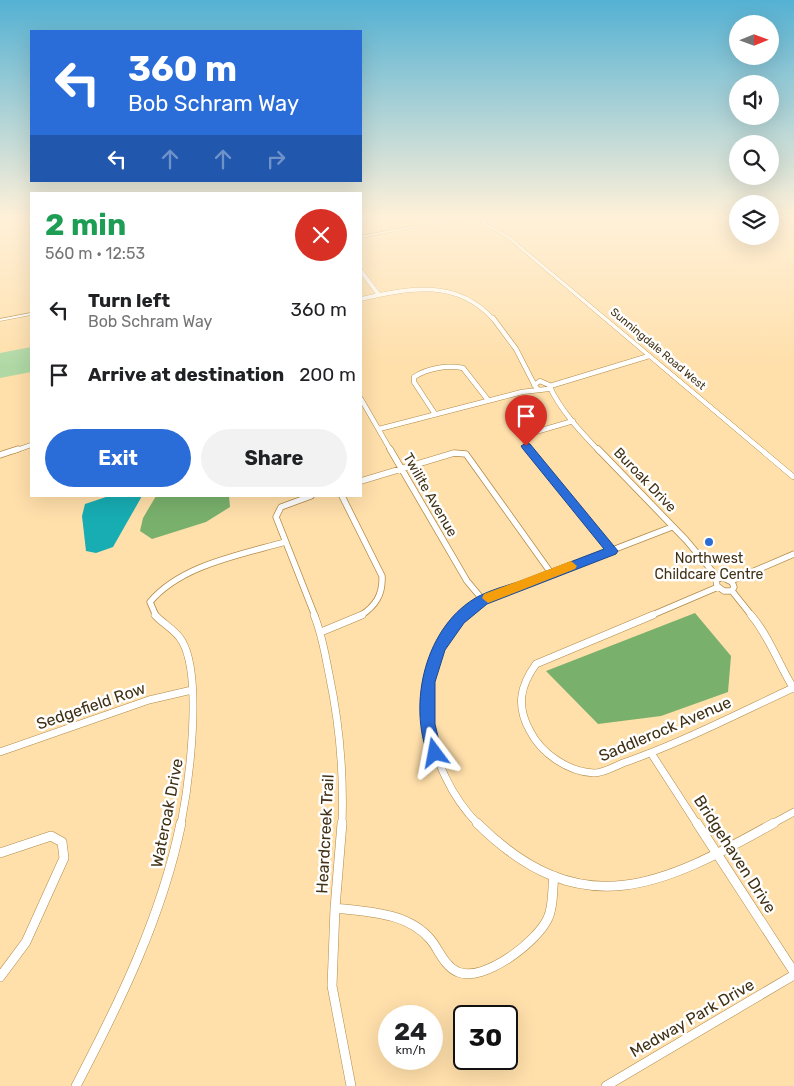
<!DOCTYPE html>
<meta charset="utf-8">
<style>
body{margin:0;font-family:Rubik,sans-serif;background:#f2f2f2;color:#202124;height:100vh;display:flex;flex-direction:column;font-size:19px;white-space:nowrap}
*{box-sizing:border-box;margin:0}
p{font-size:16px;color:#757577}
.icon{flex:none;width:28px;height:28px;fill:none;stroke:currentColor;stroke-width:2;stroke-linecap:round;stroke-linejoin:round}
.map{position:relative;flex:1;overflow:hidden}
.sheet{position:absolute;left:30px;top:192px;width:332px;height:305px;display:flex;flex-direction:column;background:#fff;border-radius:0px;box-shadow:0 5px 20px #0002}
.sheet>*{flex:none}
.banner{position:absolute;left:30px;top:30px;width:332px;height:152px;border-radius:0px;box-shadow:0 5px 20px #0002;background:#2a6dd9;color:#fff;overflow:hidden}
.needle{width:32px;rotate:89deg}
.buttons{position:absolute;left:729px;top:15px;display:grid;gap:10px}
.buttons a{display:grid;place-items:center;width:50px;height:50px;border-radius:50%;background:#fff;box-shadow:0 5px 20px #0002;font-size:25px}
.speed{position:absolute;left:378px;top:1005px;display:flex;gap:10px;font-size:25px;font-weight:700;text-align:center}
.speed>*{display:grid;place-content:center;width:65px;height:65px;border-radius:50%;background:#fff;box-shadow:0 5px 20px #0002;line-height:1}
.speed small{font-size:12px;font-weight:400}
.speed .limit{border:2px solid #111;border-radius:8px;background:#fff;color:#111}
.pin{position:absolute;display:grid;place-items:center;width:42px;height:42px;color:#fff;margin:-51px -21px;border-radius:50% 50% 50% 0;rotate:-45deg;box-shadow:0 0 5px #0007}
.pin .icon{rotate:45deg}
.me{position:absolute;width:55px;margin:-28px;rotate:347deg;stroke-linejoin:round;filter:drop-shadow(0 0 4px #0008)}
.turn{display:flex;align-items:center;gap:18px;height:105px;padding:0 15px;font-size:22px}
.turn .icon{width:65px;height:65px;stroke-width:2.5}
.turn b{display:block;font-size:35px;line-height:42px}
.lanes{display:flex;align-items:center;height:48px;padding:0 15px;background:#0003;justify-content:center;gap:25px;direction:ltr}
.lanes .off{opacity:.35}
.round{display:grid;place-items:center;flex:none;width:52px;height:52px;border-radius:26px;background:#f2f2f2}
.head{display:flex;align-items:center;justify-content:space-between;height:85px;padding:0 15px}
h1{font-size:30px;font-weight:700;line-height:38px;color:#1e9e55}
.cta{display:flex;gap:10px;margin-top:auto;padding:10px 15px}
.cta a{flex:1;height:58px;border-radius:30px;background:#2a6dd9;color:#fff;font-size:20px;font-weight:700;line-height:58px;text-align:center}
.cta a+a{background:#f2f2f2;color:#202124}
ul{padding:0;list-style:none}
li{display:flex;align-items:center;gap:15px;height:65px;padding:0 15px}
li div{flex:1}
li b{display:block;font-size:19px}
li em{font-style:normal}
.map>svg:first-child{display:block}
</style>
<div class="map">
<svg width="794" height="1086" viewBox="0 0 794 1086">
<rect width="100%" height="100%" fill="#ffdfaa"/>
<path fill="#afd8a5" d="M31 347V372L0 378V353Z"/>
<path fill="#79b06c" d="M156 496H229L230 507 206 522 152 539 140 531 143 518Z
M695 613 731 656 728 692 661 716 598 724 546 671Z"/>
<path fill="#17adb3" d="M109 496H142L113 547 96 553 86 551 82 516 85 504Z"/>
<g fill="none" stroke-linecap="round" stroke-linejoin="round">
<g stroke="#b08a48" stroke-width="4.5">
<path id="minor-far4" d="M361 271 379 295
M361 299C409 288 457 278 494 320"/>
</g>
<g stroke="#b08a48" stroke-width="5.5">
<path id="minor-far3" d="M493 318 516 349 534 384
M550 386 649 356
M548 389 539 390 534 385 540 381 549 385C560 410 580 431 599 451
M361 399 391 451
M435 414 414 382V377C428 368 447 365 463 368L488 400
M379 429 522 392 539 390
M14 451 31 445
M530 451 524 439 532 433 573 421"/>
</g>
<g stroke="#b08a48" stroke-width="7">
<path id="minor-far2" d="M390 449 467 581 483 600
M529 449 612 551
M598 449 686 540 718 578
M0 455 18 449
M361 481 454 453 466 454 551 573
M311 496 281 507 276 517 315 616
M342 496 382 576C383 594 376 606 360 616
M722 577 732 582 734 587 732 591H724L717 586 716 580Z
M731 581 794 554
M732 591 752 616
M156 616 150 602C181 565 240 555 285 542
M464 616 483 600 672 527
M650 616 718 587"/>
</g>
<g stroke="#b08a48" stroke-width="8">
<path id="minor-far1" d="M155 615C163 624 176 630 182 641 203 677 189 783 181 824
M314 615C322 634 325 654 329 674 340 726 344 772 342 824
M466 615C403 668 426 772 478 824
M653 615 536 664C520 686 516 706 530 731 541 753 568 772 594 773 604 773 613 767 623 763 681 743 737 714 793 688
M751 615C769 636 779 665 794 689
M321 632 362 615
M0 752 149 700 192 690
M651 753 697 824
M772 824 794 812"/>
</g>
<g stroke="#b08a48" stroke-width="10">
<path id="minor" d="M342 823 335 908 332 986 351 1086
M477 823C582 927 663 885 774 823
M697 823 794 972
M0 853 51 836 62 842 64 858 26 942 0 977
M335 908C368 912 408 912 431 940 439 950 445 967 458 972 484 983 538 941 548 918 554 905 552 889 554 876
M76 1086C120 1002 162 916 181 823
M606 1086 794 975"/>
</g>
<g stroke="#b08a48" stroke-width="1">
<path id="major" d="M467 215H475L361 238V236Z
M493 215H497L495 221 485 222 509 236 794 474V479H792L507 238 478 221 480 220 482 221 492 219Z
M31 313V315L0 321V319Z"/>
</g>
<use href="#minor-far4" stroke="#fff" stroke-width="4"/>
<use href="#minor-far3" stroke="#fff" stroke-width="4.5"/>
<use href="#minor-far2" stroke="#fff" stroke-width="5.5"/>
<use href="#minor-far1" stroke="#fff" stroke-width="7"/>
<use href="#minor" stroke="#fff" stroke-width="9"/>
<use href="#major" fill="#fff" fill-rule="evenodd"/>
</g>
<linearGradient id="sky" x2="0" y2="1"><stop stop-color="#54b1d3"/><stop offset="0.59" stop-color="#fff1d9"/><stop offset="1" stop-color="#fff1d9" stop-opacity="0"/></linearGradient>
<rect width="794" height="367" fill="url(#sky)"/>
<path fill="#2a6dd9" stroke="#1b478d" d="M526 443 530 444 618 551 616 554 487 604 464 623 445 650 435 682V724L442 753 440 758 435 760 429 758C407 704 425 625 479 596 491 590 505 586 518 582 547 571 575 560 604 549L523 449 521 446Z"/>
<path fill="#f59e0b" d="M571 561 577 566 575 569 488 603 482 598 484 594Z"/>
<circle fill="#2a6dd9" stroke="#fff" stroke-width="2" cx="709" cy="542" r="5"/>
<g text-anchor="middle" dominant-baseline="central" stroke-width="5" stroke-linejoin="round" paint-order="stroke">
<g font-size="11" fill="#413115" stroke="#fff">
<text transform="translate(658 349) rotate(40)">Sunningdale Road West</text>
</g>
<g font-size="14" fill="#413115" stroke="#fff">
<text transform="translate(645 480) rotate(46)">Buroak Drive</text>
<text transform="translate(430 495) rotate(60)">Twilite Avenue</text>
</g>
<g font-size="14" fill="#413115" stroke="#fff">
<text x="709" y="558">Northwest<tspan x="709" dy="16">Childcare Centre</tspan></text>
</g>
<g font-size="16" fill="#413115" stroke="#fff">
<text transform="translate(91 706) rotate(-19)">Sedgefield Row</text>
<text transform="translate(665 729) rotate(-23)">Saddlerock Avenue</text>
<text transform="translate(167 813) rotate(-79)">Wateroak Drive</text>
<text transform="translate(325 834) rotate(-87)">Heardcreek Trail</text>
<text transform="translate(735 854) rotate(57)">Bridgehaven Drive</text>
<text transform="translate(692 1018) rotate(-30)">Medway Park Drive</text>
</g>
</g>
</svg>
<div class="buttons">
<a><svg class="needle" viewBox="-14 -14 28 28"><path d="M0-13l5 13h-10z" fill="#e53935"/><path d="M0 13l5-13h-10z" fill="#757577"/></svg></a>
<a><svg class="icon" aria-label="sound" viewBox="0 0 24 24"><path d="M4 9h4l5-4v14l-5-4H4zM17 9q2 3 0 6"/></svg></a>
<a><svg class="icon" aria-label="search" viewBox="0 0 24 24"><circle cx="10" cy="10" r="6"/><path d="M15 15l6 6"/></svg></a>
<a><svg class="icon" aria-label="layers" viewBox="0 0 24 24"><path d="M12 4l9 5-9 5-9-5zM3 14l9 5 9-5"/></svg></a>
</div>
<div class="speed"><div>24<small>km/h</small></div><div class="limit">30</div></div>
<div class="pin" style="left:526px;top:446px;background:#d93025"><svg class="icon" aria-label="arrive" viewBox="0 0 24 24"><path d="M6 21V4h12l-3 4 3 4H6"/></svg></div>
<svg class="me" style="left:435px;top:753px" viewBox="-20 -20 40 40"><path d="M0-17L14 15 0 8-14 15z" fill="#2a6dd9" stroke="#fff" stroke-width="4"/></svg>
<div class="banner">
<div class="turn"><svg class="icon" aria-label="left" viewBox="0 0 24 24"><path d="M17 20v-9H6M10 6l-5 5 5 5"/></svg><div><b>360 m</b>Bob Schram Way</div></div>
<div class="lanes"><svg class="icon" aria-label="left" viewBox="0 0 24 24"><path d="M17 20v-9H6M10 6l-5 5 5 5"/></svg><svg class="icon off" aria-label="ahead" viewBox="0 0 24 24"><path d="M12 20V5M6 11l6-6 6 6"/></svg><svg class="icon off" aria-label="ahead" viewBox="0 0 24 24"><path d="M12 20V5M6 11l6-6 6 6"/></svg><svg class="icon off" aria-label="right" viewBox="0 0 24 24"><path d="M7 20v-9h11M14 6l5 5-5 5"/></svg></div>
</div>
<section class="sheet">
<div class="head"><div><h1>2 min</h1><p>560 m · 12:53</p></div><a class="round" style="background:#d93025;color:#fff"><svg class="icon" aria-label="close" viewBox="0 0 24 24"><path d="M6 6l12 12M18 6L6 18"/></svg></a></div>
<ul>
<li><svg class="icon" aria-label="left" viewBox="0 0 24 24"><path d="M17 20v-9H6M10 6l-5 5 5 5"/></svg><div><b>Turn left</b><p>Bob Schram Way</p></div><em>360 m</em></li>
<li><svg class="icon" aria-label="arrive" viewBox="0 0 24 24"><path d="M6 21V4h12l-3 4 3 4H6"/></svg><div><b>Arrive at destination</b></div><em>200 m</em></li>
</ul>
<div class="cta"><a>Exit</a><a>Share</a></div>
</section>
</div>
